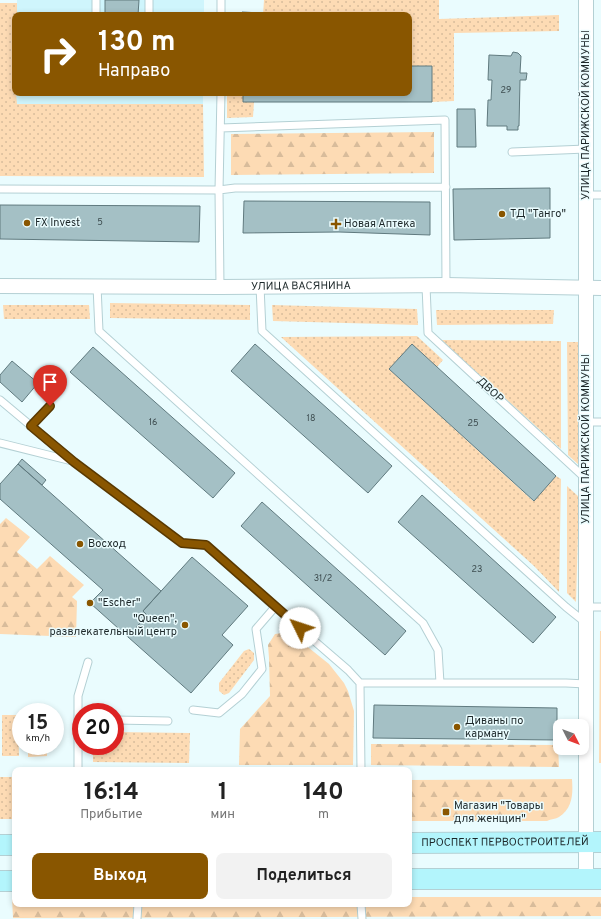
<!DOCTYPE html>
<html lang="ru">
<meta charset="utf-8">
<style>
body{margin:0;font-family:Overpass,sans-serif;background:#f2f2f2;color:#222;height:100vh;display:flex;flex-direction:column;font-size:15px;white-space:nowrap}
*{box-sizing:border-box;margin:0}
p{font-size:13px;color:#767676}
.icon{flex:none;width:22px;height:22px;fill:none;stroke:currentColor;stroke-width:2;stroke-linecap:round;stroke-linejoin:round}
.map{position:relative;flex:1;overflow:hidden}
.side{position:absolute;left:12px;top:767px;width:400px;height:140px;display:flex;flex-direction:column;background:#fff;border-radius:8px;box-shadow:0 2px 6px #0003}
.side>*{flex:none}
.banner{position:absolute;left:12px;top:12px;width:400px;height:84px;border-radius:8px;box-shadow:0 2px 6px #0003;background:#895600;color:#fff;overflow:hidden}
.needle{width:26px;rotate:132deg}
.fabs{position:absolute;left:553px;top:719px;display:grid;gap:8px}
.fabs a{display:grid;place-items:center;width:36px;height:36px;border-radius:8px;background:#fff;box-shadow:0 2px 6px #0003;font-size:20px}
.speed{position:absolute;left:12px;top:703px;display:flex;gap:8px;font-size:20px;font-weight:700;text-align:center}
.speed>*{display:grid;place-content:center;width:52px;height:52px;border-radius:50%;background:#fff;box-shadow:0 2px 6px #0003;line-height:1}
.speed small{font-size:10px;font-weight:400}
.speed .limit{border:6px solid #d22;background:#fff;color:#111}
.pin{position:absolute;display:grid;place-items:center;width:34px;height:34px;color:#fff;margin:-41px -17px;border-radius:50% 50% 50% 0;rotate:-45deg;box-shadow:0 0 4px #0007}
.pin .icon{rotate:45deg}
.me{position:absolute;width:44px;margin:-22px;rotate:311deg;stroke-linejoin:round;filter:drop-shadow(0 0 3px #0008)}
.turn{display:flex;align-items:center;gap:14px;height:84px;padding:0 20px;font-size:18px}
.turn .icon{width:52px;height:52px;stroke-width:2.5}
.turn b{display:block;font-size:28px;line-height:34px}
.eta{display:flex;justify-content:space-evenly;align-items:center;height:68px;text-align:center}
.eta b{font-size:24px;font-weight:700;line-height:28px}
.cta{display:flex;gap:8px;margin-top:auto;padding:8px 20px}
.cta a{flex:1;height:46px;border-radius:8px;background:#895600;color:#fff;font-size:16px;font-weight:700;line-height:46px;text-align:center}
.cta a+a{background:#f2f2f2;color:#222}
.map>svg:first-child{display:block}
</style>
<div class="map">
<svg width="601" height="919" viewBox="0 0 601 919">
<defs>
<pattern id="grass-dots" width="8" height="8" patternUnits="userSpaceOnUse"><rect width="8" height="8" fill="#fddbb4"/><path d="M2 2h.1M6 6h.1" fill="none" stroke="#d8bc9b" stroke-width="1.8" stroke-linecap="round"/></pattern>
<pattern id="forest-firs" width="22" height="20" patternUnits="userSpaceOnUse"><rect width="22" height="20" fill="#fddbb4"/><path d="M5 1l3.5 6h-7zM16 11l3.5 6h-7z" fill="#d8bc9b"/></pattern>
</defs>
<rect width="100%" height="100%" fill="#eafcfe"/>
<path fill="#cff5fc" d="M17 0H204V15H17Z
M16 93H203V104L16 105Z"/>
<path fill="url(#grass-dots)" d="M264 0H439V19L559 15V31L454 33V101L432 102 409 66V15H263Z
M0 3H17V15H15V93H16L17 104H203L204 177 0 176Z
M227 93H243L244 102H254L253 117 227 118Z
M110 303 250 305V320L110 318Z
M3 305H89L90 319H4Z
M272 305 417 309 418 325 273 321Z
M436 310H554L553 324 437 325Z
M417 336 443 360 437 367 412 345 389 369 533 501 556 476 561 479 559 592 534 566 281 337Z
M441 340 561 341V449Z
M567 342H580V466L568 455Z
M567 486 579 497 576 602 567 593Z
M600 631H601V763H599Z
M249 649 254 653V660L229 693 224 695 219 691V683L244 651Z
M2 715H18L19 756H2Z
M115 732 190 733 189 763 93 762V754L96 746H115Z
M28 746H47V756L28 757Z
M0 777H15V819H0Z"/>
<path fill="url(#forest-firs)" d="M434 132V173L231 175V134Z
M6 518 30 537 17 552 37 569 50 556 84 585 72 597 77 601 76 637 0 634V524Z
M289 632 329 664 344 683 348 691 354 711 353 765H239L240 729 270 696 269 658 268 645 275 634Z
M371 744 558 745 559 767 371 765Z
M572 779C573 793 573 808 559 817 556 819 551 819 547 821H409V780Z
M409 897H601V916L13 918 12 898H15V904H409Z"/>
<path fill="#a4c0c5" stroke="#607a7f" d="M105 0H139L138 15H105Z
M242 12 261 13V15H242Z
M513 52 518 53 521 56 520 73H527L526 80H520L519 126H518V130H507V126H487L488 100H491L492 80H488L489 55 511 56Z
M409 66H432V102H243V93H409Z
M457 109H475L476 147H457Z
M550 188V238L454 240 453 189Z
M244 201 430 202V235L339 232 243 233Z
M0 205 200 206 199 242 0 239Z
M255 344 392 466 368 493 231 371Z
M412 344 556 476 534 501 389 369Z
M93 347 235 473 213 498 70 372Z
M12 361 38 383 22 402 0 382V375Z
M22 459 46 480 42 485 18 464Z
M18 464 161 591 143 611 147 615 128 637 90 603 103 590 0 499V484Z
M422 495 556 617 533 643 398 522Z
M262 502 406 631 385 655 241 526Z
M192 557 248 606 222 635 233 645 191 693 128 637 147 615 143 611Z
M374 705 557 708V740L373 738Z"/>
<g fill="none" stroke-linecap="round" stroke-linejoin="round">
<g stroke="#b4d0d4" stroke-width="9">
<path id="service" d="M96 15V0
M149 15V0
M221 15V0
M221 128 445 120 446 285
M512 152 586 149
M0 189 219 190 235 188 446 187
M586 195H601
M97 286 99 331 423 623 438 650 440 683
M260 286 262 331 566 607 586 623
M426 286 428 333 586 479
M220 287 219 190 221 93
M0 400 74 462 182 543 206 545 275 607 348 670 360 683 361 770
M586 422H601
M31 426 50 406
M0 443 72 461
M586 607H601
M360 683H566L586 684
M193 710 219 713 242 694 262 669 256 629 275 607
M115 720 168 721
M78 770V696L88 662
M361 904 362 919
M137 919 138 904"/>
</g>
<g stroke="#b4d0d4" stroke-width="16">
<g id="minor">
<path d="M586 0V879"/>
<path id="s1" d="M0 286 220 287 446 285 601 288"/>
</g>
</g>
<g stroke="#b4d0d4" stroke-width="22">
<g id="secondary">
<path id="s2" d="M409 843 601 842"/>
<path d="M0 845H15"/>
<path d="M409 879H601"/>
<path d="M0 881H15"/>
</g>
</g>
<use href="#service" stroke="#fff" stroke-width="7"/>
<use href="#minor" stroke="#fff" stroke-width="14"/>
<use href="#secondary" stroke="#b3f5fc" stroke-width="20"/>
</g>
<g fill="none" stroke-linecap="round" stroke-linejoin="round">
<g stroke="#593800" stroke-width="10">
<path id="route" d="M50 406 31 426 74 462 182 543 206 545 300 628"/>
</g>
<use href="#route" stroke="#895600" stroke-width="7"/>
</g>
<g fill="#895600" stroke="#eafcfe" stroke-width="1.5">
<circle cx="502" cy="214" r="4"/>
<circle cx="27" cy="223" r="4"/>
<path d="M334 218h4v4h4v4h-4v4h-4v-4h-4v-4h4z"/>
<circle cx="80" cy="544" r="4"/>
<circle cx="90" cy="603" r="4"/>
<circle cx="185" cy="625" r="4"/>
<circle cx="457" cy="727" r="4"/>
<rect x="442" y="808" width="8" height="8" rx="2"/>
</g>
<g text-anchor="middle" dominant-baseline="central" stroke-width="3" stroke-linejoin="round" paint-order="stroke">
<g font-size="9" fill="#3e4d50">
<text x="506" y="90">29</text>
<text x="100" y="222">5</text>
<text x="311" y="418">18</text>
<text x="153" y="422">16</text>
<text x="473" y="423">25</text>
<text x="477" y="569">23</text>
<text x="323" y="578">31/2</text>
</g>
<g font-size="11" fill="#1c2729" stroke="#eafcfe">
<text transform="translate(586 115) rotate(-90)">УЛИЦА ПАРИЖСКОЙ КОММУНЫ</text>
<text stroke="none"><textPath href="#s1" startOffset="301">УЛИЦА ВАСЯНИНА</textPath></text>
<text transform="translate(490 390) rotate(43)">ДВОР</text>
<text transform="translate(586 439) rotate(-90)">УЛИЦА ПАРИЖСКОЙ КОММУНЫ</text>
<text stroke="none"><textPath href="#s2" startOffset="96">ПРОСПЕКТ ПЕРВОСТРОИТЕЛЕЙ</textPath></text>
</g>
<g font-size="11" fill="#1c2729" stroke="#eafcfe" text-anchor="start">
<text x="510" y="214">ТД "Танго"</text>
<text x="35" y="223">FX Invest</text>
<text x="344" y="224">Новая Аптека</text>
<text x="88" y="544">Восход</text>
<text x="98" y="603">"Escher"</text>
<text x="177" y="619" text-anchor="end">"Queen",<tspan x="177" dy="13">развлекательный центр</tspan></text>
<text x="465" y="721">Диваны по<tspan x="465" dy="13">карману</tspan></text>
<text x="454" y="806">Магазин "Товары<tspan x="454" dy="13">для женщин"</tspan></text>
</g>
</g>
</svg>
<div class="fabs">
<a><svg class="needle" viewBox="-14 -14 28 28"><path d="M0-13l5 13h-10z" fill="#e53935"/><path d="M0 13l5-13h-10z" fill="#767676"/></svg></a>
</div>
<div class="speed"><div>15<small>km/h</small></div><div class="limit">20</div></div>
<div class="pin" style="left:50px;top:406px;background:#d93025"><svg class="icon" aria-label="arrive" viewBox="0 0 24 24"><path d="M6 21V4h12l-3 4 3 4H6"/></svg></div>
<svg class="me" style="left:300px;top:628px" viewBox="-20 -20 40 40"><circle r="19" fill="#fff"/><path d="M0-13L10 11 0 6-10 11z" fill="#895600"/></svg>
<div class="banner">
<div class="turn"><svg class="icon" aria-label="right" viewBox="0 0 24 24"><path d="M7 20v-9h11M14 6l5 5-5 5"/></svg><div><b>130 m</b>Направо</div></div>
</div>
<section class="side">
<div class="eta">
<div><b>16:14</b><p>Прибытие</p></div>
<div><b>1</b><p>мин</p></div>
<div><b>140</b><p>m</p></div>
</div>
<div class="cta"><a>Выход</a><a>Поделиться</a></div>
</section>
</div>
